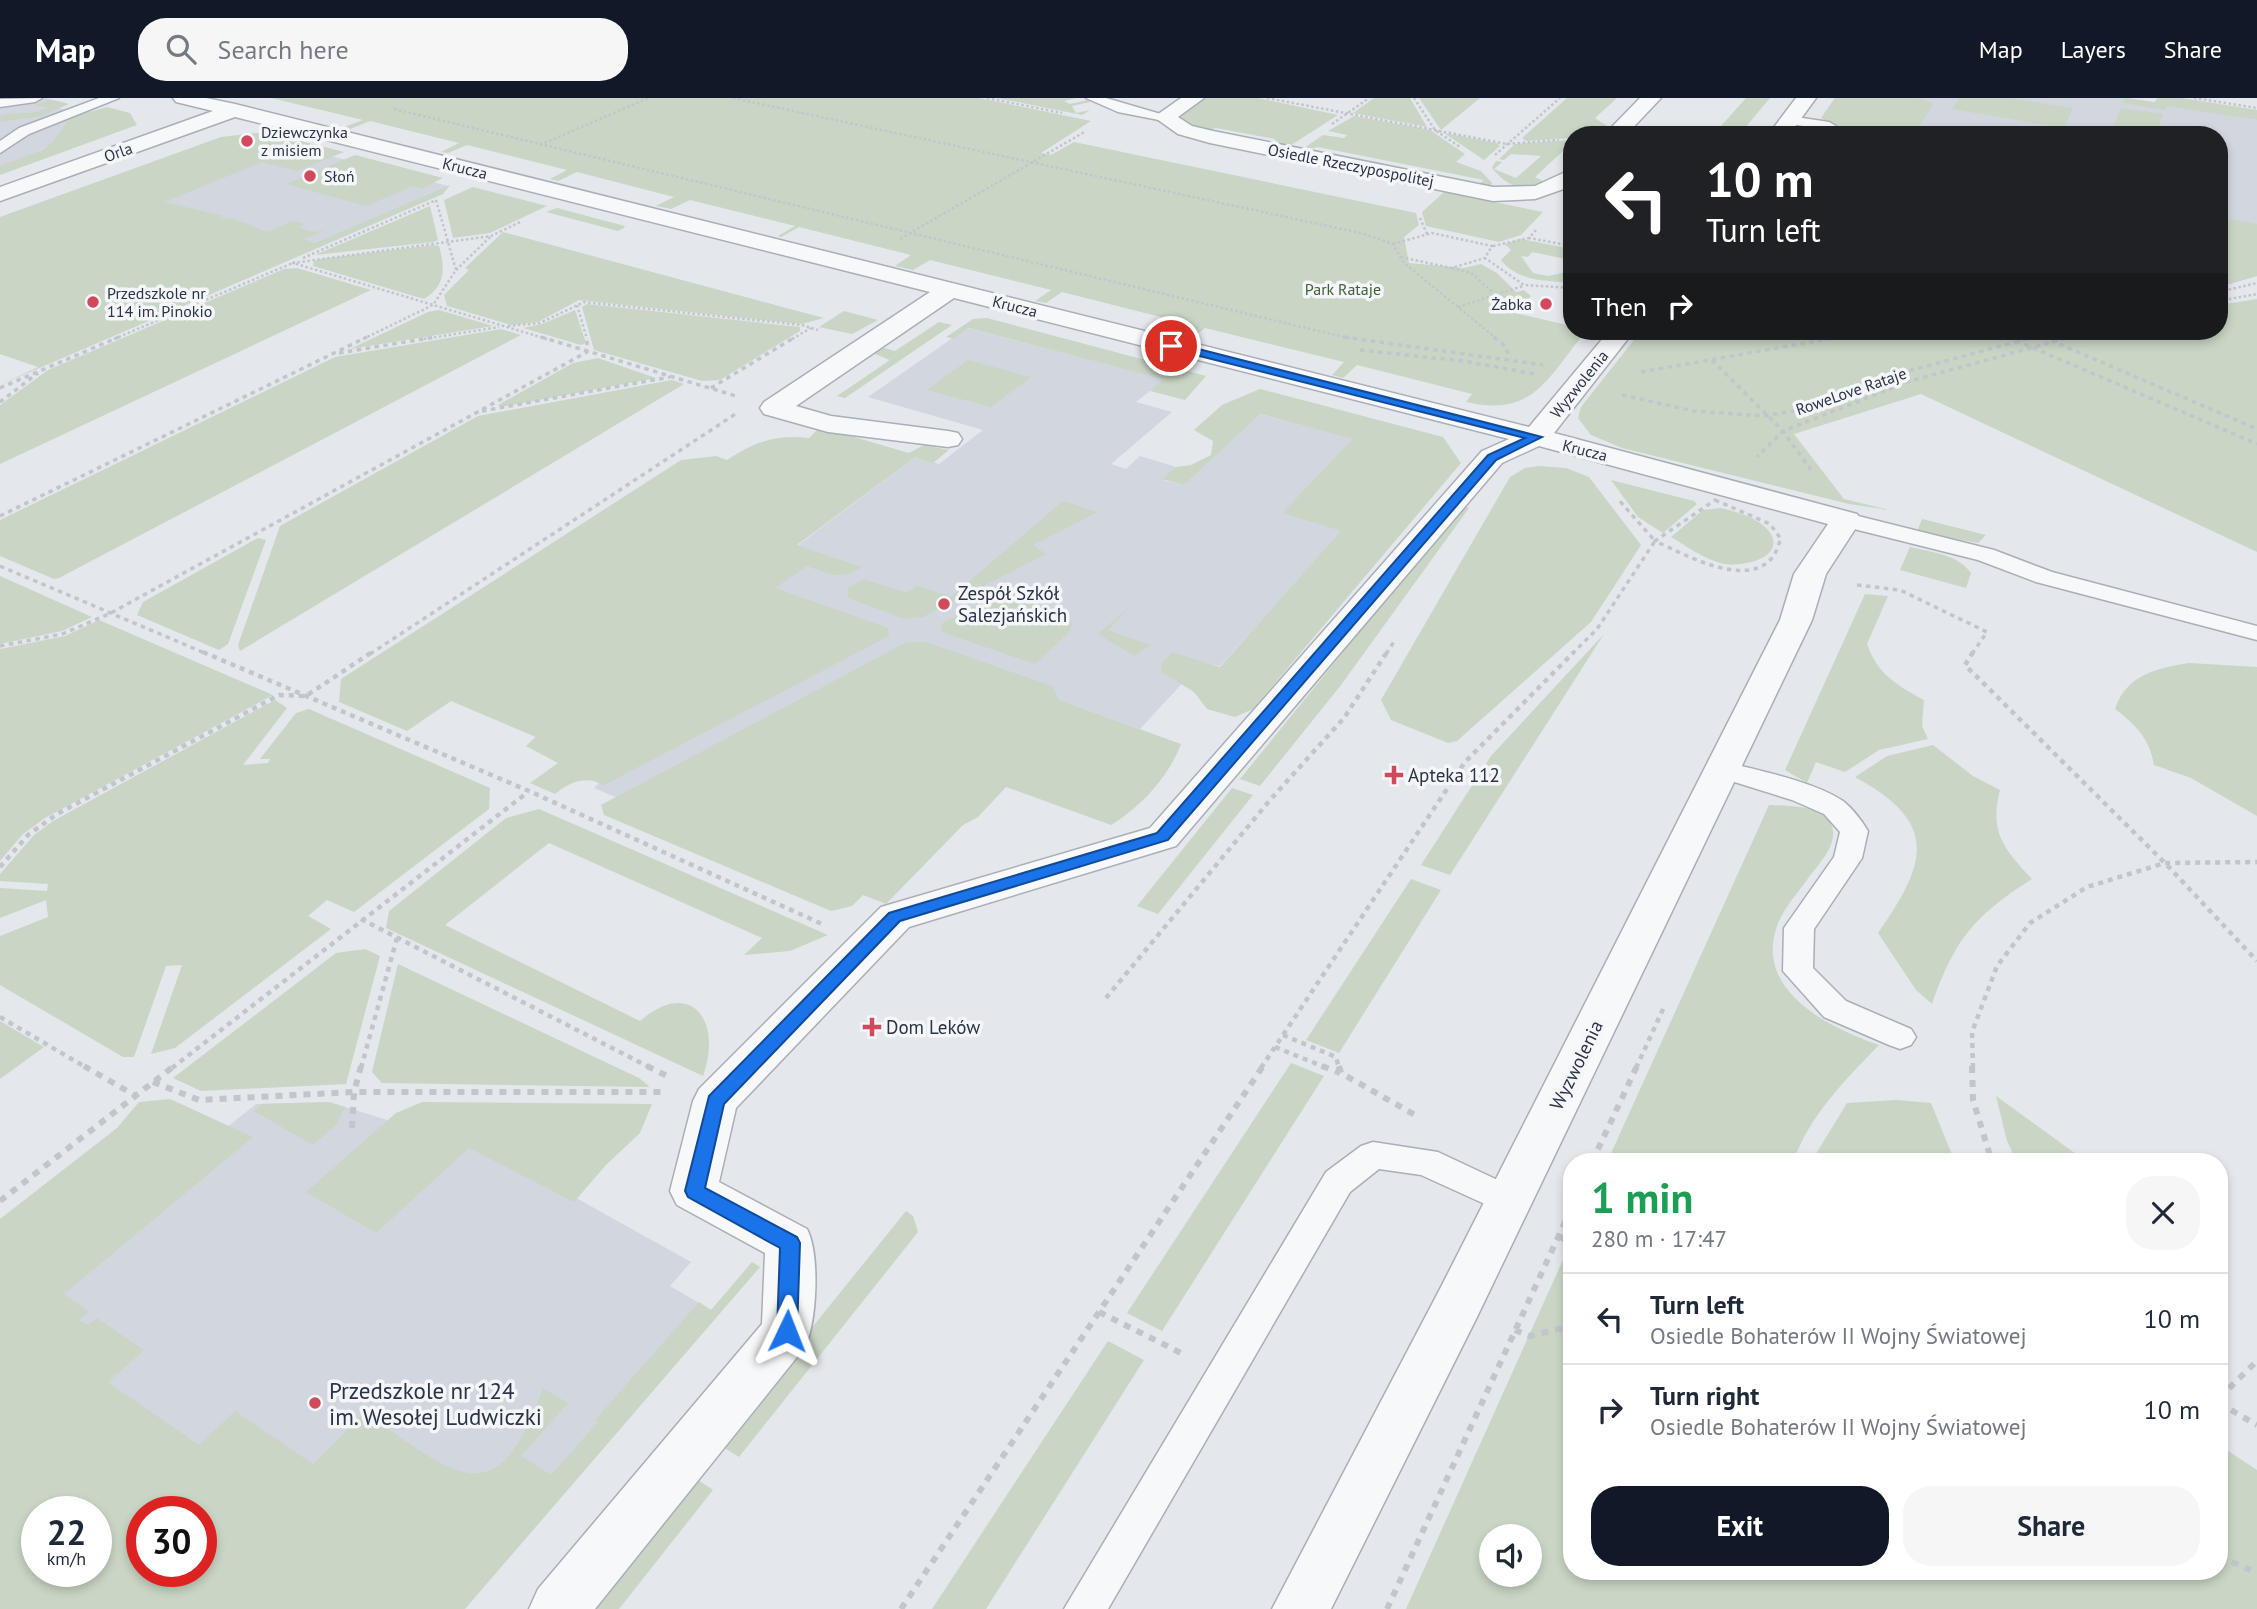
<!DOCTYPE html>
<meta charset="utf-8">
<style>
body{margin:0;font-family:"PT Sans",sans-serif;background:#f6f6f7;color:#1f2937;height:100vh;display:flex;flex-direction:column;font-size:26px;white-space:nowrap}
*{box-sizing:border-box;margin:0}
p{font-size:23px;color:#747a83}
.icon{flex:none;width:38px;height:38px;fill:none;stroke:currentColor;stroke-width:2;stroke-linecap:round;stroke-linejoin:round}
.map{position:relative;flex:1;overflow:hidden}
.panel{position:absolute;left:1563px;top:1055px;width:665px;height:427px;display:flex;flex-direction:column;background:#fff;border-radius:28px;box-shadow:0 4px 10px #0003}
.panel>*{flex:none}
.banner{position:absolute;left:1563px;top:28px;width:665px;height:214px;border-radius:28px;box-shadow:0 4px 10px #0003;background:#202124;color:#fff;overflow:hidden}
.buttons{position:absolute;left:1479px;top:1426px;display:grid;gap:14px}
.buttons a{display:grid;place-items:center;width:63px;height:63px;border-radius:50%;background:#fff;box-shadow:0 4px 10px #0003;font-size:35px}
.speed{position:absolute;left:21px;top:1398px;display:flex;gap:14px;font-size:35px;font-weight:700;text-align:center}
.speed>*{display:grid;place-content:center;width:91px;height:91px;border-radius:50%;background:#fff;box-shadow:0 4px 10px #0003;line-height:1}
.speed small{font-size:18px;font-weight:400}
.speed .limit{border:10px solid #d22;background:#fff;color:#111}
.pin{position:absolute;display:grid;place-items:center;width:60px;height:60px;color:#fff;margin:-30px;border:4px solid #fff;border-radius:50%;box-shadow:0 2px 7px #0007}
.me{position:absolute;width:77px;margin:-38px;rotate:2deg;stroke-linejoin:round;filter:drop-shadow(0 0 5px #0008)}
.turn{display:flex;align-items:center;gap:24px;height:147px;padding:0 28px;font-size:32px}
.turn .icon{width:91px;height:91px;stroke-width:2.5}
.turn b{display:block;font-size:49px;line-height:60px}
.then{display:flex;align-items:center;height:66px;padding:0 28px;background:#0003;gap:14px;font-size:26px}
.round{display:grid;place-items:center;flex:none;width:74px;height:74px;border-radius:28px;background:#f6f6f7}
.head{display:flex;align-items:center;justify-content:space-between;height:119px;padding:0 28px}
h1{font-size:42px;font-weight:700;line-height:52px;color:#1e9e55}
.button{display:flex;gap:14px;margin-top:auto;padding:14px 28px}
.button a{flex:1;height:80px;border-radius:28px;background:#111827;color:#fff;font-size:28px;font-weight:700;line-height:80px;text-align:center}
.button a+a{background:#f6f6f7;color:#1f2937}
ul{padding:0;list-style:none}
li{display:flex;align-items:center;gap:21px;height:91px;padding:0 28px;border-top:2px solid #e0e1e3}
li div{flex:1}
li b{display:block;font-size:26px}
li em{font-style:normal}
header{display:flex;align-items:center;gap:42px;box-sizing:border-box;height:98px;padding:0 35px;background:#111827;color:#fff}
header strong{font-size:33px}
nav{display:flex;gap:38px;margin-inline-start:auto;font-size:24px}
.search{width:490px;height:63px;background:#f6f6f7;display:flex;align-items:center;gap:18px;box-sizing:border-box;padding:0 24px;border-radius:28px;color:#747a83;font-size:26px}
.map>svg:first-child{display:block}
</style>
<header>
<strong>Map</strong>
<div class="search"><svg class="icon" aria-label="search" viewBox="0 0 24 24"><circle cx="10" cy="10" r="6"/><path d="M15 15l6 6"/></svg>Search here</div>
<nav><a>Map</a><a>Layers</a><a>Share</a></nav>
</header>
<div class="map">
<svg width="2257" height="1511" viewBox="0 0 2257 1511">
<rect width="100%" height="100%" fill="#e4e7ec"/>
<path fill="#d2d6de" fill-rule="evenodd" d="M0 0H46L66 5 56 9 82 17 111 18 0 72Z
M1835 0H2128L2257 22V178L2219 189V37H1808L1812 31H1827L1831 25 1821 20Z
M284 46 448 88 39 269 0 153Z
M967 230 1165 281 1136 304 1172 314 1111 366 1126 371 1140 358 1176 369 1163 382 1184 387 1258 316 1355 341 1282 415 1343 433 1220 568 1202 564 1140 631 1058 602 853 799 594 690 599 685 526 648 536 639 466 609 728 425 797 448 915 359 939 366 983 332 868 299Z
M329 1004 497 1056 691 1164 670 1188 711 1212 453 1511H0V1212L256 1006ZM37 1414H96V1474H37ZM142 1414H201V1474H142Z"/>
<path fill="#c9d6c5" fill-rule="evenodd" d="M271 0H979L1091 23 1041 55 1051 57 1074 44 1416 115 1419 127 1404 139 1409 165 1464 170 1481 166 1497 175 1516 194 1524 192 1531 198 1515 215 1571 228 1572 233H1586C1548 279 1534 320 1466 304L1472 296 1357 267 1343 280 1332 277 1344 264 1205 230 1190 242 1178 239 1192 227 1062 194 1046 205 1035 203 1051 192 930 162 913 172 895 168 911 157 799 129 781 139 778 138 795 128 690 102 671 111 656 108 674 99 577 74 558 83 550 81 567 72 467 47 448 55 441 54 459 45 370 23 350 31 344 29 363 22Z
M997 0H1076L1064 3 1070 6 1088 2 1090 4 1072 8 1076 15 1090 12 1082 17Z
M1201 0H1258L1338 17 1285 51 1278 50 1275 41 1216 30 1201 34 1180 24 1178 18Z
M1374 0H1410L1427 29 1353 15Z
M1419 0H1480L1441 32Z
M1567 0H1617L1595 20 1607 28 1605 35 1586 29 1579 35 1582 37H1572L1571 40 1526 43 1522 40Z
M1746 0H1770L1739 37H1713Z
M1835 0H1915L1934 5 1917 32C1887 36 1848 33 1821 20Z
M1959 0H2008L2073 10 2064 30 1952 11Z
M2125 0 2155 4 2157 0H2182L2257 12V22L2167 8 2165 12 2122 5Z
M50 2 69 6 41 18 0 24V18C17 12 34 19 48 9L32 8Z
M107 9 130 15 137 27 0 77V68L42 52 52 45 68 23 79 17Z
M2121 10 2163 16 2156 37H2110Z
M1354 18 1430 32 1465 56 1456 64 1481 73 1492 85 1489 92 1475 89 1484 82 1318 49 1298 54 1323 37 1344 40 1347 37 1328 33Z
M266 34 344 54 297 73 262 64 164 104 224 118 219 121 232 120 267 134 293 123 305 126 299 130 314 134 326 132 304 141 315 145 450 87 443 96 0 287 38 269 0 256V119L221 39Z
M1444 35 1497 45 1500 48 1484 62Z
M1571 42V47L1565 51 1571 55 1563 53 1535 79 1547 85C1521 92 1509 91 1492 70L1496 63 1502 64 1494 71 1516 80 1541 58 1511 56 1504 62 1499 61 1515 46Z
M355 57 443 80 422 91 413 88 366 108 286 86Z
M473 89 547 108 490 135 453 140 444 102Z
M1444 94 1543 114 1521 137 1499 144 1426 128 1422 114Z
M430 108 438 142 433 144 315 157Z
M557 110 625 128 624 130 618 133 546 114Z
M2219 119 2257 126V178L2219 189Z
M503 134 824 220 802 226 579 202 538 224 511 227 447 208 444 197 469 172 465 170Z
M1521 141 1571 151V162L1532 154 1528 159 1521 158 1533 175 1548 178 1571 173V185C1546 182 1518 184 1501 162L1511 152 1505 146Z
M434 147 439 148C445 170 446 188 424 201L313 168 314 163 321 161Z
M297 170 371 192 0 366V307L48 272 284 171Z
M2257 201V454L1921 296 1794 336 1844 401 1889 412 1849 406 1622 350 1591 337 1578 320 1581 309 1641 233H2102L2090 239 2114 233H2219V207Z
M587 206 800 229V233L720 282 702 283 594 252 582 209Z
M439 212 493 228 350 251 428 214Z
M575 212 586 245 581 247 523 230 542 226Z
M844 213 878 222 852 236 819 229Z
M987 220 1206 278 1185 302 1150 293 1163 281 968 230 954 241 946 239 973 221Z
M939 224 952 227 845 300 837 298 890 262 870 254 878 248 895 253Z
M501 231 521 237 59 480 54 481 0 458V422L335 259Z
M598 260 656 280 501 309 498 307 573 265Z
M968 262 1031 279 991 309 927 292Z
M672 282 684 286 240 553 238 547 280 428 478 318Z
M1260 291 1443 339 1461 365 1253 611 1235 619 1207 611 1194 594 1161 574 1162 565 1172 554 1220 569 1341 433 1282 415 1353 341 1260 316 1184 387 1162 381 1176 369 1191 367 1211 357 1213 343 1194 332 1222 307Z
M820 329 909 355 924 347 949 352 933 365 915 359 797 447 862 469C839 483 831 476 807 468L775 490 888 530 889 538 604 687C586 677 569 684 555 696L530 685 558 665 526 648 536 639 451 603 407 633 339 604 341 581 681 362 716 358 727 362C755 344 775 336 809 340Z
M1539 368 1566 370 1589 379 1641 447 1591 524 1457 643 1448 645 1391 622 1381 602 1510 379 1525 370Z
M1611 382 1694 403 1697 406 1663 435 1638 419Z
M1063 403 1098 414 1033 447 1046 456 923 519 905 521 848 500V490L863 481 907 495 917 488 951 499Z
M1462 408 1469 410 1341 587 1260 688 1240 681Z
M1721 410C1737 414 1764 421 1772 438 1782 462 1739 469 1724 466 1705 462 1688 449 1671 439L1703 412Z
M1922 421 1986 437 1978 445 1917 434Z
M258 440 266 442 228 546 219 552 137 517 143 504Z
M1910 449C1930 454 1958 456 1971 475L1966 490 1900 472Z
M0 478 92 519 62 533 0 546Z
M1008 491 1072 524 1070 533 1035 566 942 534 941 526Z
M1865 496 1888 498 1867 546C1877 576 1898 588 1924 602L1922 628 1928 641 1879 652 1845 674 1816 664 1807 685 1785 672Z
M1134 505 1108 532 1150 547 1134 558 1098 536Z
M99 522 273 597 45 720 23 736 0 763V551L65 538Z
M1604 536 1450 777 1421 767 1491 658Z
M907 544H926L1052 588 1059 602 1181 646C1169 678 1141 709 1111 727L1006 689 978 719 963 727 886 806 863 797 852 808 831 813 604 717 601 707Z
M2189 565 2257 569V718L2191 680 2154 667C2150 641 2135 626 2115 611 2126 577 2157 570 2189 565Z
M275 602 287 610 243 667 268 665 270 661H260L296 615 309 611 490 690 489 711 354 814 327 802 308 818 331 831 175 950 151 956 182 867 166 868 134 959H123L0 887V838L48 819 46 802 0 820V790L47 793 48 786 0 783V776L34 737 53 723Z
M1933 647 1973 678 2000 692C1989 734 2004 751 2032 781 1974 818 1955 841 1932 906L1916 892 1878 835C1927 765 1940 725 1855 679L1887 658Z
M1232 690 1253 697 1158 816 1137 808Z
M1769 707C1788 708 1831 707 1833 733 1835 750 1818 767 1809 779 1800 792 1788 805 1781 819 1747 889 1826 929 1879 947 1845 982 1810 1017 1793 1064L1608 1062Z
M539 711 828 837 790 853 744 857 762 840 549 745 445 827 640 923C691 879 723 923 703 978L386 830 389 813 506 720Z
M1411 781 1441 792 1339 955 1306 942Z
M365 851 380 858 346 986 201 993 173 980 336 855Z
M398 866 639 980 650 989 382 985 372 974Z
M0 923 44 949 0 981Z
M1291 965 1324 978 1162 1233 1127 1215Z
M1996 998 2087 1064H2017L2007 1043Z
M170 1001 253 1039 64 1196 89 1214 79 1222 88 1227 97 1220 144 1252 108 1284 199 1347 235 1313 313 1366 364 1315C453 1373 496 1425 543 1290L568 1305 521 1358 551 1377 598 1324 595 1322 699 1204 711 1212 752 1164 760 1169 465 1511H0V1121L117 1030 139 1004ZM37 1414H96V1474H37ZM201 1414V1474H142V1414Z
M1896 1002 1931 1005 1955 1064H1811L1847 1005Z
M329 1004 345 1009 336 1027 313 1047 254 1013 262 1006Z
M422 1004 652 1006 640 1035 606 1067 574 1104 469 1050 376 1135 306 1094 396 1015Z
M906 1113 913 1118 918 1134 739 1359 718 1346Z
M1571 1144 1572 1474H2219V1347L2257 1372V1511H1406ZM1530 1438V1477H1491V1438Z
M1108 1243 1144 1262 986 1511H932Z
M692 1378 713 1392 619 1511H584Z"/>
<g fill="none" stroke-linecap="round" stroke-linejoin="round">
<g stroke="#a9aeb7" stroke-width="3">
<path id="service" d="M42 0 35 4 0 9V1Z
M99 0H119L29 36 0 55V43L19 30Z
M1086 0H1106L1171 19 1164 23 1118 14Z
M1789 18 1829 24 1836 28 1829 32 1784 25V19Z
M1846 415 1994 452 2052 474 2257 528V542L2036 484 1978 462 1838 427 1835 422 1838 417Z
M1721 663C1756 672 1813 683 1843 703 1852 710 1862 723 1868 733L1862 760 1814 831 1813 870 1846 903 1911 931 1916 939 1911 947 1900 951 1889 947 1824 919 1783 873 1784 830 1834 759 1840 734 1824 716 1792 702 1712 677 1708 671 1712 665Z
M1373 1044 1438 1054 1521 1093 1526 1103 1521 1113 1509 1117 1421 1077 1379 1071 1350 1094 1108 1511H1064L1326 1074 1361 1048Z"/>
</g>
<g stroke="#a9aeb7" stroke-width="3">
<path id="minor" d="M173 0H206L235 6 1529 329 1609 233H1634L1554 335 1857 416 1861 422 1826 476 1812 522 1477 1219 1331 1511H1272L1441 1189 1780 522 1794 476 1828 426 1539 348 1502 365 1176 748 909 829 736 1010 719 1084 807 1131C820 1156 817 1223 805 1249L595 1511H529L538 1491 762 1226 765 1155 677 1107 670 1093 693 1003 699 991 881 809 1150 730 1482 353 1509 341 954 200 796 308 831 318 948 333 958 335 962 341 958 347 948 349 828 334 764 316 760 310 764 304 930 194 235 19 0 103V89L213 13 176 4Z
M1181 0H1204L1178 19 1192 28 1213 33 1493 89 1535 88 1572 71V88L1535 101 1493 103 1210 45 1178 36 1154 19Z
M1640 0H1661L1626 37H1604Z
M1796 0H1816L1789 37H1768Z"/>
</g>
<path stroke="#c2c5cb" stroke-width="2.5" stroke-dasharray="2.5 2.5" stroke-linecap="butt" d="M733 0 1365 136 1393 146 1404 165 1497 241
M987 0 1062 15
M1267 0 1507 46 1559 42
M1414 0 1435 32 1460 49
M2194 0 2257 10
M394 11 1352 241
M1332 26 1369 0
M540 47 648 0
M1495 57 1560 0
M1420 120 1427 136
M520 124 491 138 293 165 547 241
M1536 132 1529 140 1572 148
M900 141 1086 33
M1393 146 1432 135 1492 148 1485 160 1524 187 1572 190
M1493 148 1529 140
M1401 159 1451 170 1485 160
M303 160 436 102
M1452 170 1471 175 1494 195
M456 172 490 139
M2219 194 2257 185
M2219 203 2257 196
M577 207 587 241
M1458 209 1523 188
M508 228 540 225 584 204 802 227 818 232
M1993 233 2012 241
M2040 238 2047 241
M114 241 295 164
M363 241 433 207 456 172 436 102
M424 241 499 229
M792 241 811 230
M1830 241 1877 233
M2028 241 2058 233
M2064 241 2094 233"/>
<path stroke="#c2c5cb" stroke-width="3.5" stroke-dasharray="4.5 4.5" stroke-linecap="butt" d="M541 239 736 298
M1344 239 1543 267
M1494 239 1505 248 1510 260
M2008 239 2257 346
M2043 239 2257 331
M1360 252 1463 263 1535 276
M339 255 435 239
M1712 262 1783 333 1757 359
M1641 274 1840 239
M0 290 119 239
M711 290 795 239
M1622 297 1694 313 1764 318 1805 311 1890 278 2034 239
M0 304 38 275
M482 313 670 279
M1811 372 1783 333 1910 283 2071 239
M1715 402 1770 426 1781 441C1778 447 1776 456 1772 460 1745 491 1684 456 1655 443Z
M0 418 367 239
M0 468 207 556
M1857 487 1900 492 1987 534 1972 556
M0 548 62 536 109 516 587 254V239
M370 556 737 315
M1386 556 1395 542
M1572 556 1597 531 1655 443 1618 401"/>
<path stroke="#c2c5cb" stroke-width="4.5" stroke-dasharray="5 5" stroke-linecap="butt" d="M203 554 529 693 822 826
M1973 554 1965 567 2165 765 2257 863
M0 769 28 737 57 716 279 597 306 598 372 554
M361 821 651 970
M1106 900 1270 702 1344 620 1387 554
M0 919 87 970
M1283 937 1336 959 1339 970
M1275 949 1327 970
M172 970 528 694
M361 970 397 840
M1261 970 1465 664 1574 554
M1636 970 1664 909
M1973 970 1972 934 1997 868 2030 825 2087 789 2165 765 2257 764"/>
<path stroke="#c2c5cb" stroke-width="6" stroke-dasharray="7 7" stroke-linecap="butt" d="M84 968 136 998
M647 968 671 980
M1322 968 1340 975
M1339 968 1341 975 1415 1017
M1972 968 1973 1002 1992 1064
M153 984 199 1002 354 994H665
M352 1030 354 994 361 968
M1592 1064 1637 968
M0 1103 174 968
M1558 1138 1572 1145
M1099 1214 1183 1256
M1515 1232 1529 1238 1572 1228
M2219 1300 2257 1263
M2219 1305 2257 1327
M2219 1458 2257 1475
M901 1511 1263 968
M1387 1511 1572 1109"/>
<use href="#service" fill="#f7f8fa" fill-rule="evenodd"/>
<use href="#minor" fill="#f7f8fa" fill-rule="evenodd"/>
</g>
<path fill="#1a73e8" stroke="#114b97" stroke-width="2" d="M1171 244 1542 339 1496 362 1168 742 900 823 724 1006 705 1090 797 1139 800 1145 797 1233 794 1240 787 1242 780 1240 777 1233 780 1150 688 1099 685 1093 709 998 889 815 1157 735 1488 357 1525 340 1168 250 1166 248Z"/>
<g fill="#d1495b" stroke="#f4f6f9" stroke-width="2.5">
<circle cx="247" cy="43" r="7"/>
<circle cx="310" cy="78" r="7"/>
<circle cx="93" cy="204" r="7"/>
<circle cx="1546" cy="206" r="7"/>
<circle cx="944" cy="506" r="7"/>
<path d="M1390.5 666.5h7v7h7v7h-7v7h-7v-7h-7v-7h7z"/>
<path d="M868.5 918.5h7v7h7v7h-7v7h-7v-7h-7v-7h7z"/>
<circle cx="315" cy="1305" r="7"/>
</g>
<g text-anchor="middle" dominant-baseline="central" stroke-width="7" stroke-linejoin="round" paint-order="stroke">
<g font-size="16" fill="#2b3445" stroke="#f4f6f9" text-anchor="start">
<text x="261" y="34">Dziewczynka<tspan x="261" dy="18">z misiem</tspan></text>
<text x="324" y="78">Słoń</text>
<text x="107" y="195">Przedszkole nr<tspan x="107" dy="18">114 im. Pinokio</tspan></text>
<text x="1532" y="206" text-anchor="end">Żabka</text>
</g>
<g font-size="16" fill="#2b3445" stroke="#f4f6f9">
<text transform="translate(118 54) rotate(-20)">Orla</text>
<text transform="translate(1351 67) rotate(11)">Osiedle Rzeczypospolitej</text>
<text transform="translate(465 70) rotate(14)">Krucza</text>
<text transform="translate(1015 208) rotate(14)">Krucza</text>
<text transform="translate(1579 286) rotate(-51)">Wyzwolenia</text>
<text transform="translate(1851 293) rotate(-19)">RoweLove Rataje</text>
<text transform="translate(1585 352) rotate(14)">Krucza</text>
</g>
<g font-size="16" fill="#3f6138" stroke="#f4f6f9">
<text x="1343" y="191">Park Rataje</text>
</g>
<g font-size="19" fill="#2b3445" stroke="#f4f6f9" text-anchor="start">
<text x="958" y="495">Zespół Szkół<tspan x="958" dy="22">Salezjańskich</tspan></text>
<text x="1408" y="677">Apteka 112</text>
<text x="886" y="929">Dom Leków</text>
</g>
<g font-size="19" fill="#2b3445" stroke="#f4f6f9">
<text transform="translate(1576 967) rotate(-64)">Wyzwolenia</text>
</g>
<g font-size="23" fill="#2b3445" stroke="#f4f6f9" text-anchor="start">
<text x="329" y="1292">Przedszkole nr 124<tspan x="329" dy="26">im. Wesołej Ludwiczki</tspan></text>
</g>
</g>
</svg>
<div class="buttons">
<a><svg class="icon" aria-label="sound" viewBox="0 0 24 24"><path d="M4 9h4l5-4v14l-5-4H4zM17 9q2 3 0 6"/></svg></a>
</div>
<div class="speed"><div>22<small>km/h</small></div><div class="limit">30</div></div>
<div class="pin" style="left:1171px;top:248px;background:#d93025"><svg class="icon" aria-label="arrive" viewBox="0 0 24 24"><path d="M6 21V4h12l-3 4 3 4H6"/></svg></div>
<svg class="me" style="left:787px;top:1233px" viewBox="-20 -20 40 40"><path d="M0-17L14 15 0 8-14 15z" fill="#1a73e8" stroke="#fff" stroke-width="4"/></svg>
<div class="banner">
<div class="turn"><svg class="icon" aria-label="left" viewBox="0 0 24 24"><path d="M17 20v-9H6M10 6l-5 5 5 5"/></svg><div><b>10 m</b>Turn left</div></div>
<div class="then">Then<svg class="icon" aria-label="right" viewBox="0 0 24 24"><path d="M7 20v-9h11M14 6l5 5-5 5"/></svg></div>
</div>
<section class="panel">
<div class="head"><div><h1>1 min</h1><p>280 m · 17:47</p></div><a class="round"><svg class="icon" aria-label="close" viewBox="0 0 24 24"><path d="M6 6l12 12M18 6L6 18"/></svg></a></div>
<ul>
<li><svg class="icon" aria-label="left" viewBox="0 0 24 24"><path d="M17 20v-9H6M10 6l-5 5 5 5"/></svg><div><b>Turn left</b><p>Osiedle Bohaterów II Wojny Światowej</p></div><em>10 m</em></li>
<li><svg class="icon" aria-label="right" viewBox="0 0 24 24"><path d="M7 20v-9h11M14 6l5 5-5 5"/></svg><div><b>Turn right</b><p>Osiedle Bohaterów II Wojny Światowej</p></div><em>10 m</em></li>
</ul>
<div class="button"><a>Exit</a><a>Share</a></div>
</section>
</div>
